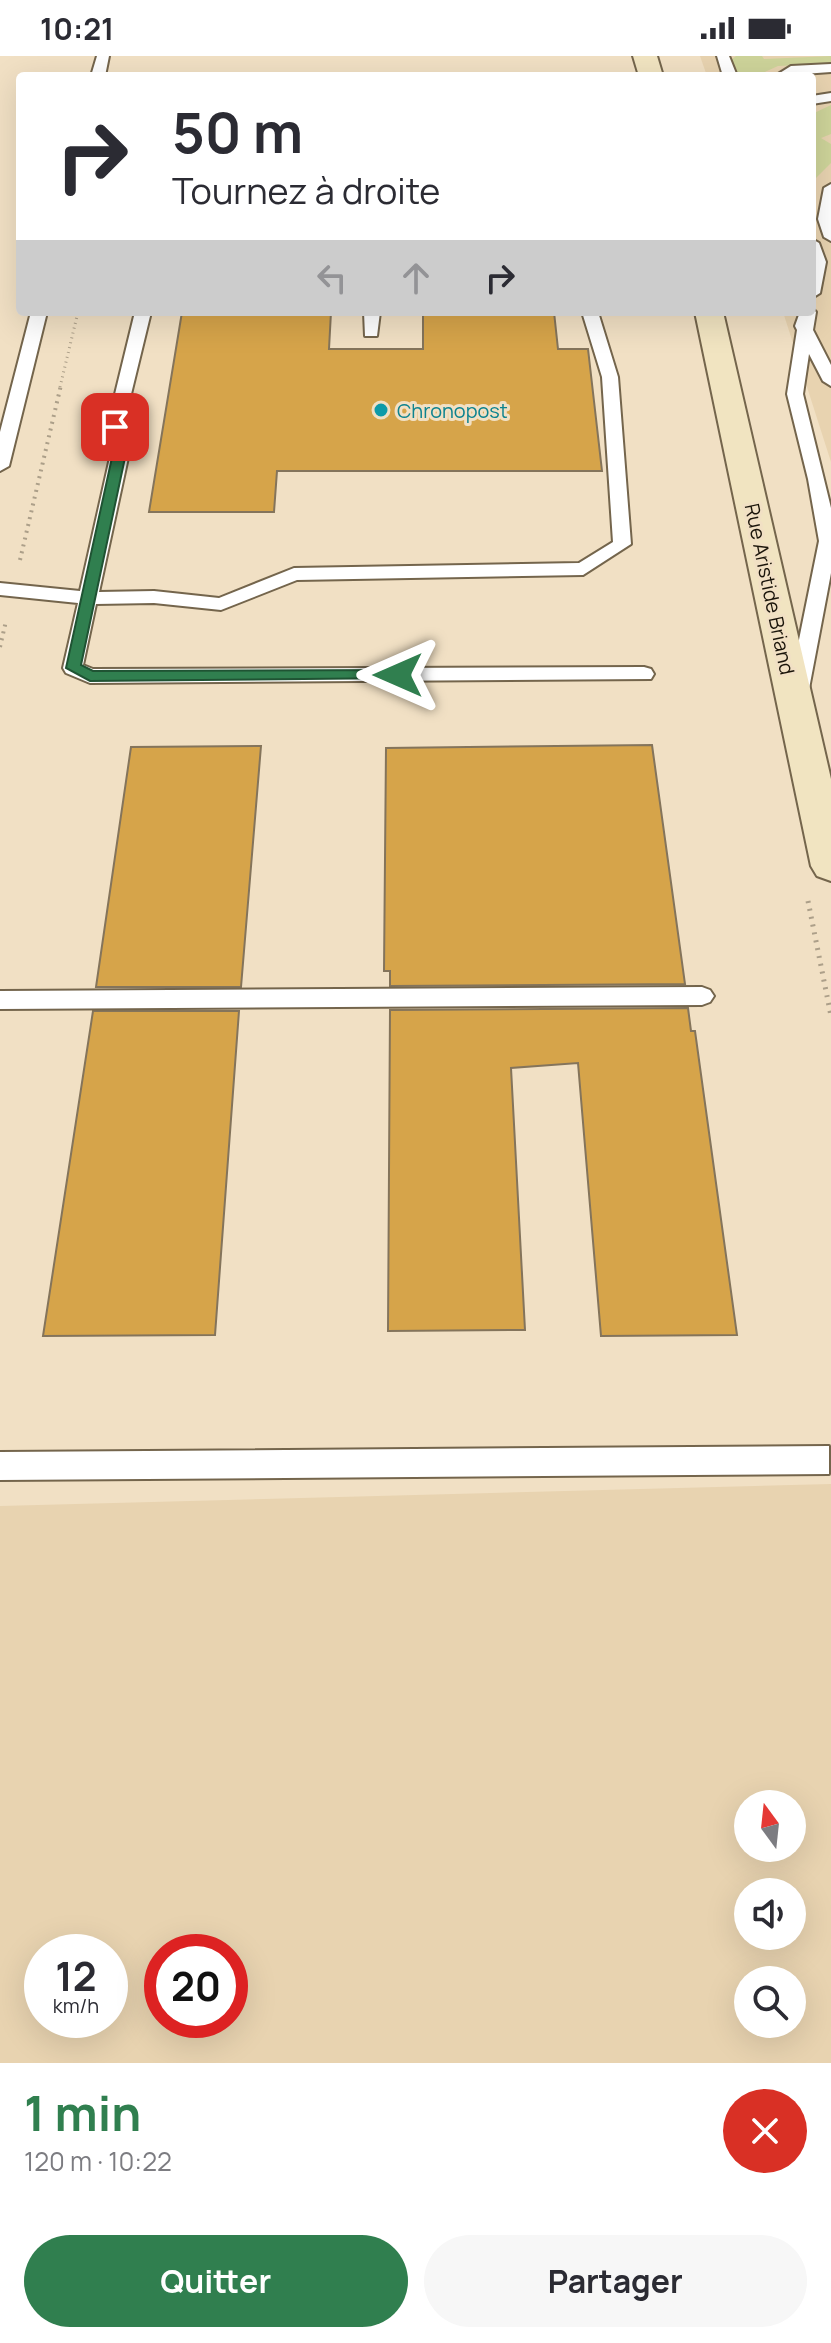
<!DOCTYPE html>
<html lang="fr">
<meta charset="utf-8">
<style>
body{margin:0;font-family:Manrope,sans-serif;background:#f7f7f7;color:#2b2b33;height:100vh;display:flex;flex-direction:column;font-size:30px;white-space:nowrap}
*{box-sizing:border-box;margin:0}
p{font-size:26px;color:#7c7c81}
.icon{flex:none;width:44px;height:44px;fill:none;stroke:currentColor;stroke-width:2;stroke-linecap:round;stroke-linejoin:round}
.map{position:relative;height:2007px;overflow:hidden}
.sheet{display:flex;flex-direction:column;background:#fff;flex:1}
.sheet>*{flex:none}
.banner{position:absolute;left:16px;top:16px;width:800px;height:244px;border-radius:8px;box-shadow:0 8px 32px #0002;background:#fff;color:#2b2b33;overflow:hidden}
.needle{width:52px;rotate:345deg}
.tools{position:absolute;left:734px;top:1734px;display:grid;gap:16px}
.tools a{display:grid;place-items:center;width:72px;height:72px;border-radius:50%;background:#fff;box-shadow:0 8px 32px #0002;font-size:40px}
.speed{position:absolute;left:24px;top:1878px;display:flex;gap:16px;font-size:40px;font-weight:700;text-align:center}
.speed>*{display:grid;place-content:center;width:104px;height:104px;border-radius:50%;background:#fff;box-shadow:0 8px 32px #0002;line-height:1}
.speed small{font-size:20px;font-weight:400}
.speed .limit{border:12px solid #d22;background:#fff;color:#111}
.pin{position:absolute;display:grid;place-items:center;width:68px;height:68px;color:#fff;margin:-34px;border-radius:16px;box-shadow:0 4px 12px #0006}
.me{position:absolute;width:88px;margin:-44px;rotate:270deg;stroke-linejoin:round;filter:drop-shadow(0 0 6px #0008)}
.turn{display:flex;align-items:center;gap:28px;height:168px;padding:0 24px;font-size:36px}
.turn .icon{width:104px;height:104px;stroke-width:2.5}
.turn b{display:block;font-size:56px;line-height:68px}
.lanes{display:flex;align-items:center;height:76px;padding:0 24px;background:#0003;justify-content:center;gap:40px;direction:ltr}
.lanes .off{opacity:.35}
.round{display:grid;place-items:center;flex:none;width:84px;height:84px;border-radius:42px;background:#f7f7f7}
.summary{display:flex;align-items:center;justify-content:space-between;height:136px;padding:0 24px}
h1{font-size:48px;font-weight:700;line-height:60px;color:#307f4f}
.button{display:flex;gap:16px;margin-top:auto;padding:16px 24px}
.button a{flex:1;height:92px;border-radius:48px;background:#307f4f;color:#fff;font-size:32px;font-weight:700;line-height:92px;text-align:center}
.button a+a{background:#f7f7f7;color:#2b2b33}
.status{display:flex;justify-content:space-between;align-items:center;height:56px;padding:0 40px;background:#fff;direction:ltr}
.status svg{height:22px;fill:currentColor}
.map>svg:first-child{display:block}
</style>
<div class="status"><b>10:21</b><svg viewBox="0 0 49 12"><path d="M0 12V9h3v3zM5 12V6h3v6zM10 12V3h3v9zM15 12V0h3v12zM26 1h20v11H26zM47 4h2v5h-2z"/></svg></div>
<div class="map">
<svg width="831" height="2007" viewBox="0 0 831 2007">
<rect width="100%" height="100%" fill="#f1e0c4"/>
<path fill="#e8d3b0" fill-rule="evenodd" d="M700 0H831V406L783 256H812V20H707Z
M831 1428V2007H0V1450ZM748 1748H792V1792H748ZM748 1836H792V1880H748ZM42 1896H110V1964H42ZM162 1896H230V1964H162ZM748 1924H792V1968H748Z"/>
<path fill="#ced49a" d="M736 0H762L764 3 831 0V8L778 10 756 20H736L731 4Z
M831 49V78L821 82 831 88V107L812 126V58Z"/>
<path fill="#d6a44a" stroke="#84745b" stroke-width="2" d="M182 256H331L329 293H423V256H554L558 293H588L602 415H277L274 456H149Z
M652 689 685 928 390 930V915H384L386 692Z
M261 690 241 931H96L131 691Z
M688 952 691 975H695L737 1279 601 1280 578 1007 511 1012 525 1274 388 1275 390 954Z
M93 955H239L215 1279 43 1280Z"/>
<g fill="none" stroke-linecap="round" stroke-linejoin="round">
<g stroke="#74654c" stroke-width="4">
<path id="lane" d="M97 0H109L105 20H91Z
M717 0H729L737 20H723Z
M831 8V16L775 20 791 10Z
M831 37V45L812 48V40Z
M831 128V185L824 181 818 163 824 132Z
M812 183 819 187 826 206 820 237 812 242Z
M812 252 816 256 813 274 831 309V330L823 325 809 298 803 338 831 452V517L808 638 798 645 788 638 819 485 808 423 787 338 797 274 795 270 800 256H812Z
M31 256H47L9 410 0 415V376Z
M135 256H151L123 371 129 397 99 536 154 535 219 542 294 512 579 507 613 486 602 321 582 256H598L618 321 631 488 583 519 297 524 221 554 154 547 96 548 83 609 93 613 644 611 651 613 654 618 651 623 90 627 66 617 63 612 78 547 0 539V527L80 535 111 397 107 371Z
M364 256H380L377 280H365Z
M702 931 710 934 714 940 710 946 702 949 0 953V935Z
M829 1390V1418L0 1424V1396Z"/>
</g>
<g stroke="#74654c" stroke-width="4">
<path id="secondary" d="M633 0H657L663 20H639Z
M695 256H723L831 723V825L817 820 811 810Z"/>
</g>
<path stroke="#ac9f89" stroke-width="3" stroke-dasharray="1 4" stroke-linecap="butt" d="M60 331 78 256"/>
<path stroke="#ac9f89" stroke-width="4" stroke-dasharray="2 5" stroke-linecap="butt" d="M20 504 61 329
M0 591 6 565"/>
<path stroke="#ac9f89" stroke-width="5" stroke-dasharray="2 6" stroke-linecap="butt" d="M808 845 831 960"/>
<use href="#lane" fill="#fff" fill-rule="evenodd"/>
<use href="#secondary" fill="#f1e4c1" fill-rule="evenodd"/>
</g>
<path fill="#307f4f" stroke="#1f5333" stroke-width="2" d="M115 367 121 371 126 397 81 609 93 615 398 614 406 619 403 622 90 625 66 612 113 397 108 371Z"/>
<circle fill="#0f9aa8" stroke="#f1e0c4" stroke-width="3" cx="381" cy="354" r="8"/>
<g text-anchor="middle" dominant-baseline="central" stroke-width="6" stroke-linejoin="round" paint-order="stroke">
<g font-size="20" fill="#0d838f" stroke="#f1e0c4" text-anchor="start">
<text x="397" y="354">Chronopost</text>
</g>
<g font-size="20" fill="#1a140a" stroke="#f1e0c4">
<text transform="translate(770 533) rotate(78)">Rue Aristide Briand</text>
</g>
</g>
</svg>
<div class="tools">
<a><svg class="needle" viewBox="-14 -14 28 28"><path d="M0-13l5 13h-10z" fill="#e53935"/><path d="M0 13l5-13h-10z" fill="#7c7c81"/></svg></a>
<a><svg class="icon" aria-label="sound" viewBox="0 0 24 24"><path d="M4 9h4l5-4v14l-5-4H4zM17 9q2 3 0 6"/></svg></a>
<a><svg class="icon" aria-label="search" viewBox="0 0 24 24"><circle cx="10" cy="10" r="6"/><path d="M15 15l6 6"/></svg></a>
</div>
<div class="speed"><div>12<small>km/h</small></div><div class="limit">20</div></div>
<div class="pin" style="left:115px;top:371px;background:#d93025"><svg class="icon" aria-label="arrive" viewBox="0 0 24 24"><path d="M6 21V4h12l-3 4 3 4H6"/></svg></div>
<svg class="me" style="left:398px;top:619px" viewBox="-20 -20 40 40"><path d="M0-17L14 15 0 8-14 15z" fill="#307f4f" stroke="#fff" stroke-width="4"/></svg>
<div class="banner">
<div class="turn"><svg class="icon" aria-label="right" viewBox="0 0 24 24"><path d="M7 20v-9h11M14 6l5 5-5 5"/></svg><div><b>50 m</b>Tournez à droite</div></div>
<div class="lanes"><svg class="icon off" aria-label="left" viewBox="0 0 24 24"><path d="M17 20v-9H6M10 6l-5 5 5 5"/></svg><svg class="icon off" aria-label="ahead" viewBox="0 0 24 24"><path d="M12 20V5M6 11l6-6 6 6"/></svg><svg class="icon" aria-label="right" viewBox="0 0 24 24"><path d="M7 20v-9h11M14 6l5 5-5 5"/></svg></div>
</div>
</div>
<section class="sheet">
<div class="summary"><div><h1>1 min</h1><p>120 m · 10:22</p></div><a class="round" style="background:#d93025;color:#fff"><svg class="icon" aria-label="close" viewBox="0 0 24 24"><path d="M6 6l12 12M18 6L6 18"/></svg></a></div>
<div class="button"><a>Quitter</a><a>Partager</a></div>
</section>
